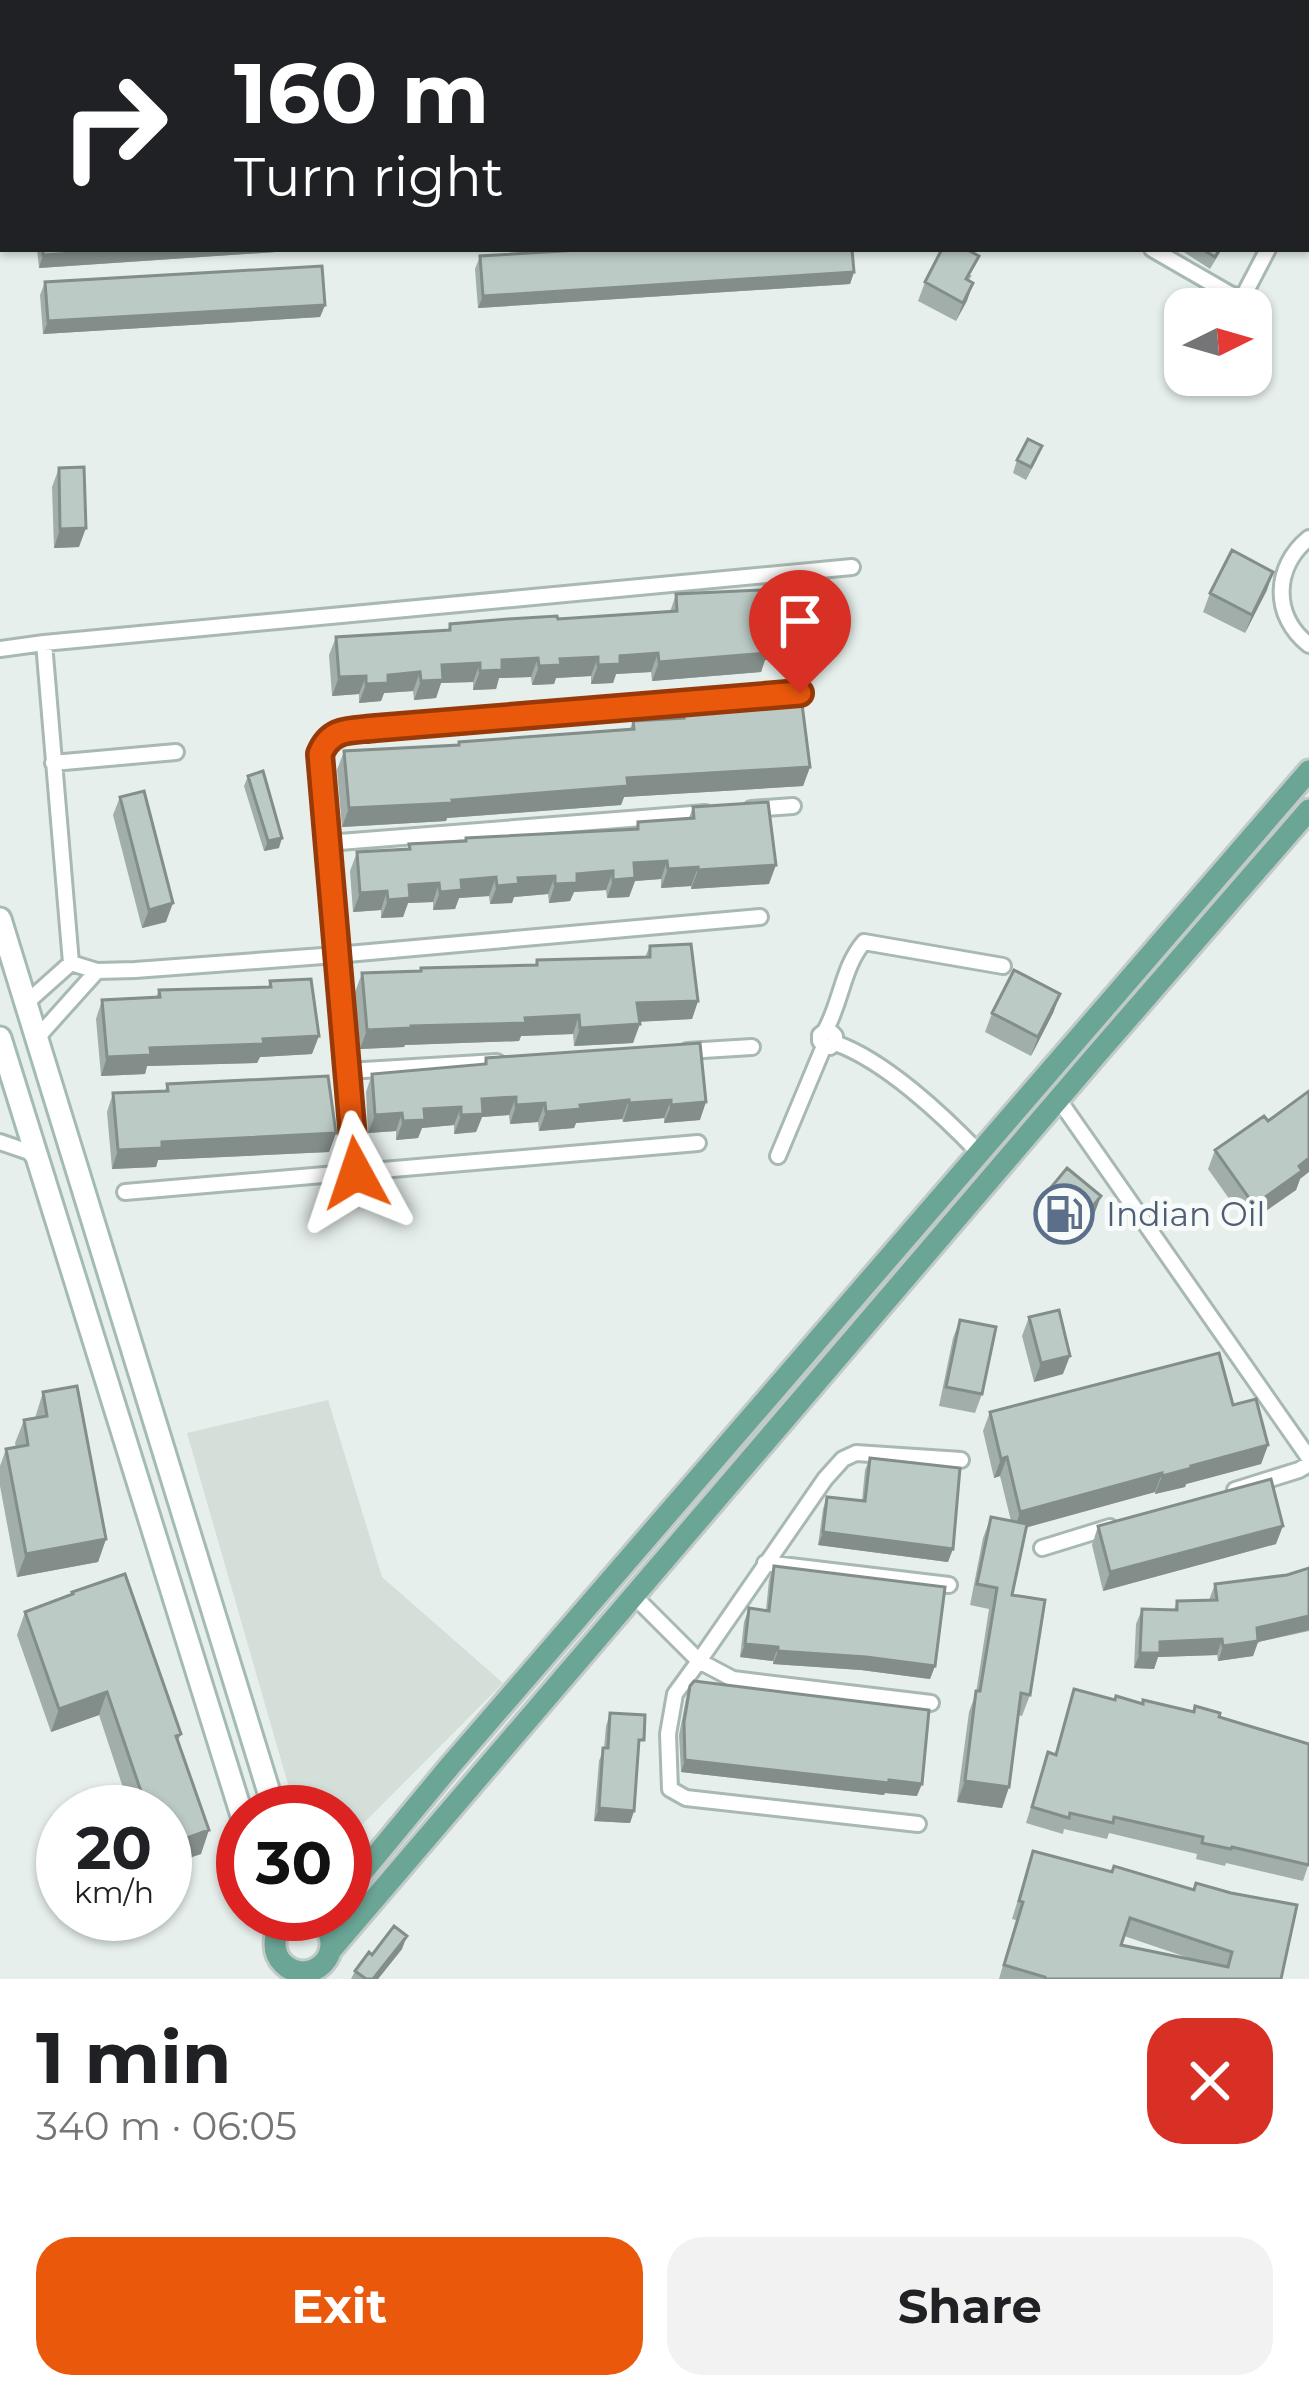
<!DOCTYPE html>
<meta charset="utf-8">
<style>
body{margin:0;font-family:Montserrat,sans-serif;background:#f2f2f2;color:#202124;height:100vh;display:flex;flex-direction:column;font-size:45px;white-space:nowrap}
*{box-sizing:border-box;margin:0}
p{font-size:39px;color:#757577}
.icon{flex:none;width:66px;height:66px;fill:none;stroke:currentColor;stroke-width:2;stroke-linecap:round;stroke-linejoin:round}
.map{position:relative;height:1979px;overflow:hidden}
.details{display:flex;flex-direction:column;background:#fff;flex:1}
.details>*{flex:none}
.hud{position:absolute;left:0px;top:0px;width:1311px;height:252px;box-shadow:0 3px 9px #0004;background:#202124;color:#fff;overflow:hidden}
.needle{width:78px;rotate:85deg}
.controls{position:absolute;left:1164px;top:288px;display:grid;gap:24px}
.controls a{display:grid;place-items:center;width:108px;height:108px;border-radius:24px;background:#fff;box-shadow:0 3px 9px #0004;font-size:60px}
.speed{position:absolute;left:36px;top:1785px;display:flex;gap:24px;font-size:60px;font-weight:700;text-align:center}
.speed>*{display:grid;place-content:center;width:156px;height:156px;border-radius:50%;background:#fff;box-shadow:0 3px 9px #0004;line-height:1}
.speed small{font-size:30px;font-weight:400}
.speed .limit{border:18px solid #d22;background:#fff;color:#111}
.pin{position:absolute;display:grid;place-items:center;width:102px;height:102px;color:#fff;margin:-123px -51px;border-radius:50% 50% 50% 0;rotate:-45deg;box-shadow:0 0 12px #0007}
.pin .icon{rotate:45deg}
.me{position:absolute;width:132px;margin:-66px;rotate:355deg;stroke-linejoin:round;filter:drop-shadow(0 0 9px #0008)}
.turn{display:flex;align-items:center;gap:42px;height:252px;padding:0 36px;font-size:54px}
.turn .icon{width:156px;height:156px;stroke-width:2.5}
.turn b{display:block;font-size:84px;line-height:102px}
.round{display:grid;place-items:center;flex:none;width:126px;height:126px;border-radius:36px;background:#f2f2f2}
.head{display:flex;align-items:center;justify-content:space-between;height:204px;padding:0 36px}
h1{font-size:72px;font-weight:700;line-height:90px}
.button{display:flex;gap:24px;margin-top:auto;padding:24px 36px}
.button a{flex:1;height:138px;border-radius:36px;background:#ea580c;color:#fff;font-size:48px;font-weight:700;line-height:138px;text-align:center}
.button a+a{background:#f2f2f2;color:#202124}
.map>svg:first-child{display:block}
</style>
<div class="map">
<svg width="1309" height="1979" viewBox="0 0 1309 1979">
<rect width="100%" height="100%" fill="#e6efeb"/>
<path fill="#d4dfda" d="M328 1400 382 1577 503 1683 345 1842V1812H296L187 1433Z"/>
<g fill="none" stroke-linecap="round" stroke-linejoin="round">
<g stroke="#a8b8b2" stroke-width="20">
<path id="street" d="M972 0 978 3
M1270 0 1275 3
M1079 3 1080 0
M1308 21H1309
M1308 174 1309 172
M1152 249 1230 294 1239 297 1245 293 1268 249
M1309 538C1273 567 1272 616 1309 645
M0 649 44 643
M53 763 176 752
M751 809 793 806
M327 843 705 813
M71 963 97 971 135 970 336 955 760 917
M25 1004 71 963 44 643 852 567
M825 1031C841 1003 843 966 864 942L1003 966
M36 1039 97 971
M835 1043C884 1060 943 1115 979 1153
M687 1051 752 1047
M347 1071 497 1062
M1059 1100 1309 1458
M0 1142 29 1152 37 1161
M778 1156 824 1046 820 1041V1035L825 1031 831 1032 835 1036V1043L830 1047 824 1046
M356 1173 320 753C331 727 351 731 376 727L800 693
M125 1192 698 1143
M1235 1490 1299 1470 1309 1464
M1042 1548 1110 1527
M765 1563 949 1585
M633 1595 699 1661 675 1694 668 1734 670 1789 686 1798 918 1824
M931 1703 733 1679 699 1661 825 1479 843 1459 856 1453 961 1460"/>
</g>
<g stroke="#a4bbb3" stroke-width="27">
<path id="secondary" d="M0 919 275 1812
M0 1038 243 1819
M274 1914 279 1929
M307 1914 308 1917"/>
</g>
<g stroke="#c2cac8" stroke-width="27">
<path id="primary" d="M345 1893 450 1766 1309 771
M275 1944a28 28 0 1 1 56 0a28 28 0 1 1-56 0Z
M330 1951 1097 1054 1309 810"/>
</g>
<use href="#street" stroke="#fff" stroke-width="14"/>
<use href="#secondary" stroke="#fff" stroke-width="21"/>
<use href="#primary" stroke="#6aa596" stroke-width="21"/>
</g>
<path fill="#a1aea9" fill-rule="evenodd" d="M37 249H319L39 268Z
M1179 249H1222L1210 269Z
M480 256 854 272 850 284 478 308 475 269Z
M972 275 969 280 973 283 956 321 918 301 925 282Z
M45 282 325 305 320 317 43 334 40 295Z
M1037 459 1026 480 1013 473 1017 460Z
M59 468 79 547 54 548 52 487Z
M1267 590 1245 633 1203 612 1210 593Z
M676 594 762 602 826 597 823 665 801 666 800 658 765 660 761 672 652 681 651 672 616 674 613 683 591 684V676L556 678 554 684 532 685 531 677 499 678 496 689 473 690V682L441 683 436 698 414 700 413 691 384 693 381 701 359 703V694L332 696 329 655 336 637 448 630 450 624 670 612Z
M683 710 810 767 803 786 624 797 621 805 447 818 446 821 342 827 337 770 344 751 458 745 459 742 630 729 633 721 680 719Z
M248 776 279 848 264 851 244 786Z
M120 797 166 922 142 928 113 815Z
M693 807 769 884 691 889V886L661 888V879L635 881 629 897 607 898 606 890 574 892 570 901 549 903 548 894 514 897 512 903 490 904 489 896 459 898 455 909 433 910V902L408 903 403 917 381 918V910L353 912 350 871 357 852 408 849 409 844 635 829 638 822 689 818Z
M650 946 698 1001 692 1019 639 1022 633 1043 574 1046 573 1034 521 1036 519 1041 405 1045 404 1047 360 1049 355 992 362 973 535 965 537 960 645 957Z
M270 981 312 1054 260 1057 257 1063 147 1066 145 1074 101 1076 96 1019 102 1000 156 997 159 990 268 987Z
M1060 994 1053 1013 1031 1056 985 1032 992 1013Z
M700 1043V1120L664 1123V1118L623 1122 622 1119 576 1123 574 1128 539 1131 538 1122 510 1124 509 1115 482 1117 476 1132 454 1134V1125L422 1128 418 1138 396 1140V1131L368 1133 366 1092 372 1074 484 1064 486 1058Z
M167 1084 336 1133 329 1152 158 1160 156 1167 112 1169 107 1112 113 1093 165 1091Z
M1268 1121 1300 1179 1296 1190 1247 1224 1208 1169 1215 1150Z
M1043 1197 1094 1215 1070 1244 1036 1216Z
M1029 1317 1063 1374 1034 1382 1022 1336Z
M960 1320 982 1394 975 1413 939 1406 953 1338Z
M43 1392 106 1539 98 1562 17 1577 0 1486V1466L6 1449 16 1448 15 1443 24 1420 35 1418Z
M1233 1405 1268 1445 1261 1464 1186 1484 1185 1487 1155 1494V1492L1026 1527 1012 1595 1030 1695 1022 1716 1018 1715 1009 1787 1002 1808 957 1802 969 1712 976 1693 989 1609 970 1605 983 1538 991 1517 1011 1521 1000 1476 994 1478 983 1431 990 1412Z
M870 1458 948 1562 818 1545 823 1509 827 1497 862 1501 865 1470Z
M1098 1526 1276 1544 1103 1591 1092 1545Z
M774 1566 935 1666 930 1679 861 1670 773 1664V1661L740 1657 744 1622 749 1608 766 1610 769 1580Z
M1309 1568V1631L1258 1642 1253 1656 1218 1661 1217 1655 1158 1657 1154 1669 1134 1668 1136 1624 1142 1609 1174 1610 1177 1601 1209 1600 1215 1584 1287 1575Z
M72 1592 181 1734 178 1741 201 1854 165 1866V1812H131L99 1715 51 1732 17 1635 25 1612 71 1595Z
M690 1686 917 1796 885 1793 884 1795 681 1772 679 1735 686 1699Z
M1074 1689 1115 1700 1219 1717 1309 1863 1303 1881 1226 1863 1225 1866 1196 1859 1197 1854 1109 1833 1107 1839 1064 1829 1063 1834 1026 1823 1048 1752 1055 1754Z
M610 1713 639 1753 634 1811 630 1823 594 1821 599 1761 604 1748 606 1726Z
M1033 1851 1112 1872 1281 1979H999L1016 1920 1012 1919ZM1124 1936 1198 1961 1121 1945Z
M402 1949 378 1979H351L355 1971 372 1955Z"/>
<path fill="#838d89" d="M136 249H319L39 268 43 255Z
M854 272 850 284 478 308 483 296Z
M973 283 967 301 956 321 963 303Z
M325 305 320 317 43 334 48 321Z
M86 528 79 547 54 548 60 529Z
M1273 572 1267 590 1245 633 1252 615Z
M807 639 800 658 765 660 761 672 652 681 659 662 766 642Z
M830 646 823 665 801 666 808 648Z
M658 653 651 672 616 674 613 683 591 684 598 665 620 656Z
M598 657 591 676 556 678 554 684 532 685 539 666 560 659Z
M538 658 531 677 499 678 496 689 473 690 480 671 502 660Z
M480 663 473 682 441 683 436 698 414 700 421 681 442 665Z
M420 672 413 691 384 693 381 701 359 703 366 684 388 675Z
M366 676 359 694 332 696 339 677Z
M810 767 803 786 624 797 621 805 447 818 446 821 342 827 349 808 507 795 627 778Z
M282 838 279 848 264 851 268 841Z
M667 861 661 879 635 881 629 897 607 898 613 880 634 863Z
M776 865 769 884 691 889 698 870Z
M698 867 691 886 661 888 668 869Z
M613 871 606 890 574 892 570 901 549 903 555 884 577 874Z
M555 876 548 894 514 897 512 903 490 904 497 886 518 878Z
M496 877 489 896 459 898 455 909 433 910 440 892 461 880Z
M439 883 433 902 408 903 403 917 381 918 388 900 409 885Z
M387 891 381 910 353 912 360 893Z
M173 903 166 922 142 928 149 910Z
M1060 994 1053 1013 1031 1056 1038 1037Z
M698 1001 692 1019 630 1022 637 1003Z
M579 1015 573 1034 521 1036 519 1041 405 1045 404 1047 360 1049 367 1030Z
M640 1024 633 1043 574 1046 580 1028Z
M319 1036 312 1054 260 1057 257 1063 147 1066 145 1074 101 1076 107 1057 150 1048Z
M516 1097 509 1115 482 1117 476 1132 454 1134 461 1115 482 1099Z
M629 1100 622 1119 576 1123 574 1128 539 1131 546 1112 580 1105Z
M671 1100 664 1118 623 1122 629 1103Z
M706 1102 700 1120 664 1123 671 1105Z
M545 1103 538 1122 510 1124 516 1105Z
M461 1107 454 1125 422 1128 418 1138 396 1140 403 1121 424 1109Z
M402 1113 396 1131 368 1133 375 1115Z
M336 1133 329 1152 158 1160 156 1167 112 1169 118 1150 162 1142Z
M1309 1158V1172L1300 1179 1296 1190 1247 1224 1254 1205Z
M1101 1196 1094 1215 1070 1244 1077 1226Z
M1070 1356 1063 1374 1034 1382 1041 1363Z
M1268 1445 1261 1464 1186 1484 1185 1487 1155 1494 1162 1476 1191 1466Z
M1007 1457 1000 1476 994 1478 1001 1459Z
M1162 1473 1155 1492 1014 1531 1020 1512Z
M1283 1526 1276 1544 1103 1591 1110 1572Z
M823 1532 953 1549 948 1562 818 1545Z
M106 1539 98 1562 17 1577 26 1554Z
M1309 1616V1630L1258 1642 1253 1656 1218 1661 1223 1646 1257 1628Z
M1222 1639 1217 1655 1158 1657 1154 1669 1134 1668 1140 1653 1160 1642Z
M745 1644 778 1647 773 1661 740 1657Z
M778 1651 866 1657 935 1666 930 1679 861 1670 773 1664Z
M107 1692 99 1715 51 1732 59 1709Z
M685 1760 889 1780 922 1784 917 1796 885 1793 884 1795 681 1772Z
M965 1781 1009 1787 1002 1808 957 1802Z
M599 1808 634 1811 630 1823 594 1821Z
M209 1830 201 1854 165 1866V1846Z
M407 1936 402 1949 378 1979H373Z"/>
<path fill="#bbcac4" stroke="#838d89" stroke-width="3" fill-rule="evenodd" d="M660 0H888V3H660Z
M943 0H963L964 3H943Z
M1169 0H1241L1240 3H1167Z
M1308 40 1309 41 1308 127Z
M43 249H136L43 255Z
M596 249H852L854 272 483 296 480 256Z
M942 249H966L979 256 966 279 973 283 963 303 925 282Z
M1202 249H1220L1215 257Z
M322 266 325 305 48 321 45 282Z
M1028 439 1042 446 1031 467 1017 460Z
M84 467 86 528 60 529 59 468Z
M1232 550 1273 572 1252 615 1210 593Z
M760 590 762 602 826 597 830 646 808 648 807 639 766 642 768 653 659 662 658 653 620 656V664L598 665V657L560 659 561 665 539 666 538 658 502 660V670L480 671V663L442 665 443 680 421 681 420 672 388 675V683L366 684V676L339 677 336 637 450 630V624L508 619 557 616 558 619 677 611 676 594Z
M802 704 810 767 627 778 628 786 452 800 453 803 349 808 344 751 459 745V742L634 729 633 721 684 718 683 710Z
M263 771 282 838 268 841 248 776Z
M144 791 173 903 149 910 120 797Z
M768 802 776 865 698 870V867L668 869 667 861 634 863 635 878 613 880V871L577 874V883L555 884V876L518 878 519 884 497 886 496 877 461 880 462 890 440 892 439 883 409 885 410 898 388 900 387 891 360 893 357 852 410 849 409 844 466 841V838L638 829V822L694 818 693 807Z
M691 944 698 1001 637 1003 640 1024 580 1028 579 1015 525 1018 526 1023 411 1026V1028L367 1030 362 973 421 971V968L537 965V960L650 957V946Z
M1014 970 1060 994 1038 1037 992 1013Z
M311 979 319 1036 263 1039 264 1044 150 1048 151 1055 107 1057 102 1000 160 997 159 990 271 987 270 981Z
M700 1043 706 1102 671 1105V1100L629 1103V1100L580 1105 581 1109 546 1112 545 1103 516 1105V1097L482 1099 483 1114 461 1115V1107L424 1109 425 1120 403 1121 402 1113 375 1115 372 1074 486 1064V1058Z
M328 1076 336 1133 162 1142V1148L118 1150 113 1093 168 1091 167 1084Z
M1309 1091V1158L1299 1166 1302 1171 1254 1205 1215 1150 1264 1116 1268 1121Z
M1067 1168 1101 1196 1077 1226 1043 1197Z
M1059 1310 1070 1356 1041 1363 1029 1317Z
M960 1320 996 1327 982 1394 946 1387Z
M1219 1353 1233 1405 1256 1399 1268 1445 1191 1466 1192 1468 1162 1476V1473L1020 1512 1007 1457 1001 1459 990 1412Z
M77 1386 106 1539 26 1554 6 1449 28 1445 24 1420 47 1416 43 1392Z
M870 1458 960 1468 953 1549 823 1532 827 1497 865 1501Z
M1271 1479 1283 1526 1110 1572 1098 1526Z
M991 1517 1027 1524 1012 1595 1045 1600 1030 1695 1021 1693 1009 1787 965 1781 976 1691H980L997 1588 977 1584Z
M774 1566 945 1587 935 1666 866 1657 778 1651V1647L745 1644 749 1608 769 1611Z
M1309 1568V1616L1257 1628 1258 1641 1223 1646 1222 1639 1160 1642V1653H1140L1142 1609 1177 1610V1601L1217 1600 1215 1584 1287 1575Z
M125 1574 181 1734 176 1736 209 1830 165 1846V1812H148L107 1692 59 1709 25 1612 73 1594 72 1592Z
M694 1681 929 1710 922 1784 889 1780V1783L685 1760 684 1722 690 1686Z
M1074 1689 1115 1700 1116 1696 1143 1704V1700L1194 1712 1195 1706 1220 1713 1219 1717 1309 1744V1865L1232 1847 1231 1849 1202 1843 1203 1837 1114 1817 1113 1823 1070 1813 1069 1818 1032 1807 1048 1752 1056 1755Z
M610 1713 645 1715 644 1740H639L634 1811 599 1808 603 1748H608Z
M1033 1851 1112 1872 1114 1866 1194 1890 1196 1883 1231 1893 1297 1905 1281 1979H1045V1977L1004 1965 1023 1902 1019 1901ZM1130 1918 1232 1952 1228 1967 1121 1945Z
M394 1926 407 1936 373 1979H366L355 1971 369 1952 372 1955Z"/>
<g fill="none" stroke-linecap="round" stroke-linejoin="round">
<g stroke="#983908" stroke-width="30">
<path id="route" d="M356 1173 320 754C331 727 351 731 376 728L800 693"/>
</g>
<use href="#route" stroke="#ea580c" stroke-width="21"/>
</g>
<defs>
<g id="fuel-ring" transform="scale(3)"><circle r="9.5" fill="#f7fbf9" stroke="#5c6f8a" stroke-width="1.5"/><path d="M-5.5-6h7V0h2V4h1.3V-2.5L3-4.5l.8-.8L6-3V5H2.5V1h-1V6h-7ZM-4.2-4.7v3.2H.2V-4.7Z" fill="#5c6f8a"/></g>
</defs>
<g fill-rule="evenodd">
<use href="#fuel-ring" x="1064" y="1214"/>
</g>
<g text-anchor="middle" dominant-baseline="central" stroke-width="10" stroke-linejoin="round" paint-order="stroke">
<g font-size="33" fill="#4e5e75" stroke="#f7fbf9" text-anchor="start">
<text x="1106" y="1214">Indian Oil</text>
</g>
</g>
</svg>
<div class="controls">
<a><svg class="needle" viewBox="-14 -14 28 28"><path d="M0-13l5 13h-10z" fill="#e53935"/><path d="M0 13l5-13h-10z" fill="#757577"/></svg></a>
</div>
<div class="speed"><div>20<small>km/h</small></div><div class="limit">30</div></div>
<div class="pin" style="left:800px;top:693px;background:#d93025"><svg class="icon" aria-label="arrive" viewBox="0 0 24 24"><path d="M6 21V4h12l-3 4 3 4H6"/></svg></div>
<svg class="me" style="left:356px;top:1173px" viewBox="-20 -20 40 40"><path d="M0-17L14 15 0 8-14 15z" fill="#ea580c" stroke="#fff" stroke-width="4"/></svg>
<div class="hud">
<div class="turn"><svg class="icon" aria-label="right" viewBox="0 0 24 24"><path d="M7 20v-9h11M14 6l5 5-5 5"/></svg><div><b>160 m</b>Turn right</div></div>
</div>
</div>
<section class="details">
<div class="head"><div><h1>1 min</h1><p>340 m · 06:05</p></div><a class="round" style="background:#d93025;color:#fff"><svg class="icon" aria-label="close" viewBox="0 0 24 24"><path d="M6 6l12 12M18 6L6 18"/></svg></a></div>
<div class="button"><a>Exit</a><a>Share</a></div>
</section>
